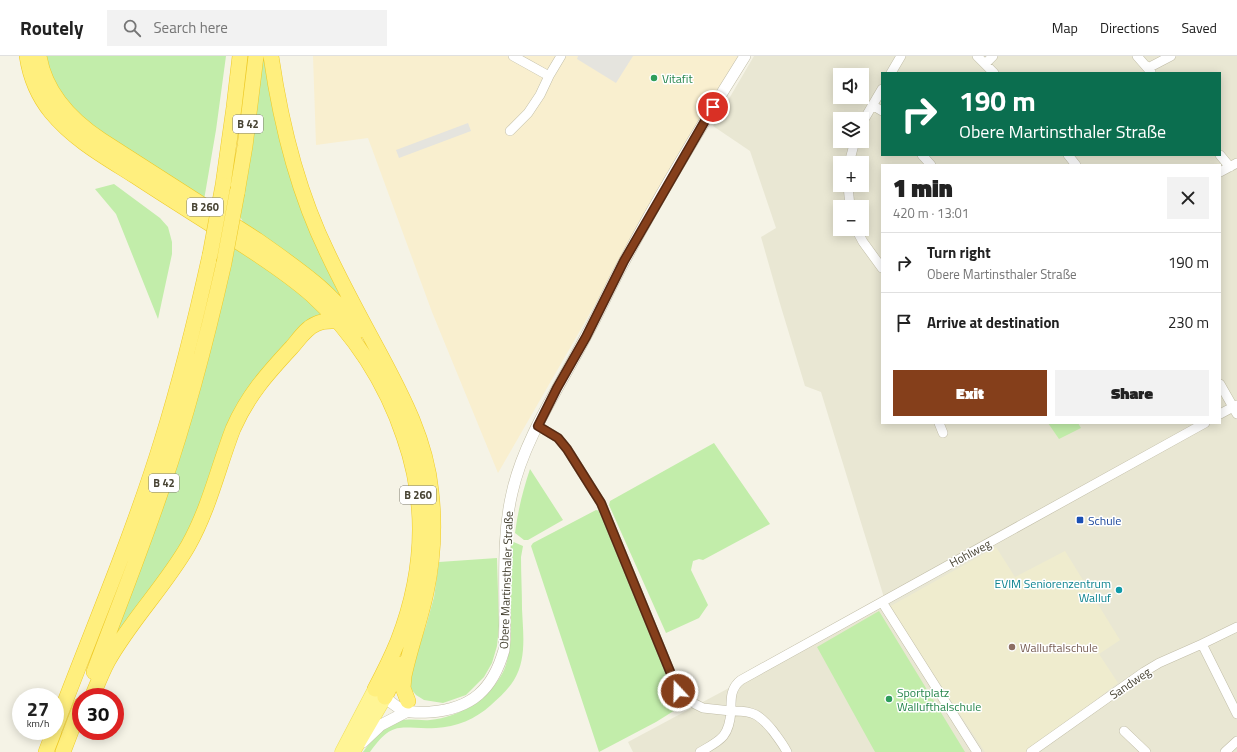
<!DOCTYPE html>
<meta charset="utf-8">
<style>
body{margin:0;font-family:"Titillium Web",sans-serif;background:#f2f2f2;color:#222;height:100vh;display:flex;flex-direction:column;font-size:15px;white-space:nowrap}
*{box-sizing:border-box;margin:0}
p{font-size:13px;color:#767676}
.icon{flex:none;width:22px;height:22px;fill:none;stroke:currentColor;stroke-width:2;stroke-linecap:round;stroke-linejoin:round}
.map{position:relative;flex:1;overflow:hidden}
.details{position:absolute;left:881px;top:108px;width:340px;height:260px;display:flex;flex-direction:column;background:#fff;border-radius:0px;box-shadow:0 2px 10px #0003}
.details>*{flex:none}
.top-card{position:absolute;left:881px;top:16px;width:340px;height:84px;border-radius:0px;box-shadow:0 2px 10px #0003;background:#0b6e4f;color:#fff;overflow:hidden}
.tools{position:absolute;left:833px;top:12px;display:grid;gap:8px}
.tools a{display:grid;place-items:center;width:36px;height:36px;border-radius:0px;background:#fff;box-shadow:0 2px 10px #0003;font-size:20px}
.speed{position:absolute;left:12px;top:632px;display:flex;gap:8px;font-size:20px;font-weight:700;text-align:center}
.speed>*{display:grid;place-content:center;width:52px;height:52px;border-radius:50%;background:#fff;box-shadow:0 2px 10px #0003;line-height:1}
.speed small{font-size:10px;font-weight:400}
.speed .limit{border:6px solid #d22;background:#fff;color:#111}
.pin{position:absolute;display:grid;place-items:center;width:34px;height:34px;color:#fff;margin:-17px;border:2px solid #fff;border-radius:50%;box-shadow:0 1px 4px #0007}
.me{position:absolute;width:44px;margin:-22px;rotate:339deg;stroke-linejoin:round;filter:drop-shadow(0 0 3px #0008)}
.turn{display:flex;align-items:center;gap:14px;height:84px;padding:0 12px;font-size:18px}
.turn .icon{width:52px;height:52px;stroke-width:2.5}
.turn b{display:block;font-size:28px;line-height:34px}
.round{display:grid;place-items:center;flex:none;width:42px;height:42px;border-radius:0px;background:#f2f2f2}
.summary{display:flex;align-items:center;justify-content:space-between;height:68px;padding:0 12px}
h1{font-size:24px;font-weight:800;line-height:30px}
.primary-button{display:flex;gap:8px;margin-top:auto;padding:8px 12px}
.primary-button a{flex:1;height:46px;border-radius:0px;background:#853f1b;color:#fff;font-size:16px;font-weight:800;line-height:46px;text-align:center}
.primary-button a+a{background:#f2f2f2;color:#222}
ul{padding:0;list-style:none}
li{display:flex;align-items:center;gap:12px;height:60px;padding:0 12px;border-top:1px solid #e0e0e0}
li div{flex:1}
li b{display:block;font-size:15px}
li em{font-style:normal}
header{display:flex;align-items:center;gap:24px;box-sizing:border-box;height:56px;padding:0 20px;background:#fff;border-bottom:1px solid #e0e0e0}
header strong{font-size:19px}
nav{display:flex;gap:22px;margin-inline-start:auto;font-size:14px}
.search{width:280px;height:36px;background:#f2f2f2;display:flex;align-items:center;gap:10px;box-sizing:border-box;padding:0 14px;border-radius:0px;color:#767676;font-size:15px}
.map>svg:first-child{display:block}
</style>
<header>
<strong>Routely</strong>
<div class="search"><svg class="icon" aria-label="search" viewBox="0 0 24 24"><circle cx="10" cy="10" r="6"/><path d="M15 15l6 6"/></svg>Search here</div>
<nav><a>Map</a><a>Directions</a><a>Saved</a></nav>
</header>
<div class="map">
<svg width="1237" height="696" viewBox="0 0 1237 696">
<rect width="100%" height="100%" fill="#f5f3e6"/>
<path fill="#e9e7d3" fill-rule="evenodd" d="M754 0H1237V696H633L628 686 886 548 821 336 805 330 781 251 761 181 776 172 750 95 713 70ZM882 17H1220V99H882ZM840 19H862V41H840ZM840 63H862V85H840ZM840 107H862V129H840ZM882 109H1220V367H882ZM840 151H862V173H840Z"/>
<path fill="#f9efcf" d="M313 0H738L498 417 432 256 368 82 316 89Z"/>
<path fill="#efecce" d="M996 491 1015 521 1065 495 1120 584 1099 598 1118 627 1027 696H985L889 551Z"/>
<path fill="#c2edaa" d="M43 0H226L216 74 204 144 104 81 63 44Z
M260 0H267L278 68 357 259 245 169 239 159Z
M114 128 160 162 168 171 172 186V198L158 263 116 158 95 133Z
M236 187 326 259 275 301 209 426 185 485 112 590 232 204Z
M1048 367H1078L1081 372 1059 383Z
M714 387 770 468 703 504 699 503 693 505 691 514 708 549 699 562 666 577 609 449 610 445Z
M530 413 563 464 528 484H524L515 477C518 454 523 434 530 413Z
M596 454 600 455 651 580 677 639 682 647 680 651 656 666 599 696 531 490 533 487Z
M509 484 523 490 521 501C521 518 522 536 522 553 523 576 527 603 514 624 508 634 499 642 491 649 476 663 456 671 436 672 401 674 394 662 370 696H363C372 684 381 674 394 667 404 661 418 665 430 664 460 661 489 643 503 616 508 606 509 594 511 583Z
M497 502 499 570 497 590 492 607 484 621 466 639 443 647 424 644 416 639 411 633 408 623 426 570 434 541 439 506Z
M879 555 965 696H875L817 591Z"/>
<path fill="#e5e4de" d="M578 0H633L616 27 577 3Z
M468 67 471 75 399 102 396 94Z"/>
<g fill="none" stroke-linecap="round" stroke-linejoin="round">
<g stroke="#c1bda7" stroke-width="10">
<path id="minor" d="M513 0 549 20
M977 0 994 17
M1137 0 1151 16
M985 8 993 0
M1148 12 1171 0
M891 17 901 0
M872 49 882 55
M862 67 882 33
M510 75 528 57 540 39 549 20 561 0
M922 99 931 109
M1068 99 1076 109
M1220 99 1230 111
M849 107 855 85
M1220 116 1237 107
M848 129 850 151
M856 173 863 186 882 212
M1220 328 1237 358
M1220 358 1237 349
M939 367 943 377
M538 370 558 382 567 393 601 447 678 635 695 648 703 652 731 655C731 644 730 632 741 624L1205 367
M882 546 977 696
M1202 588 1237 658
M1124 675 1146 696
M700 696C721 684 729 681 731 655 753 654 760 659 773 675 778 682 783 688 787 696
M1031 696 1144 616 1159 607 1202 588 1237 571
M1225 696 1237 685"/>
</g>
<g stroke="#c1bda7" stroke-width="12">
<path id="tertiary" d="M385 641C402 657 408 657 430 656 472 653 493 633 504 594 507 542 500 488 512 437 524 382 561 329 586 280 600 255 611 229 625 204 662 134 703 67 745 0
M363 686 381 669 406 656"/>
</g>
<g stroke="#f0df58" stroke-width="15">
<path id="primary" d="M342 696 375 633
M353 696 385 641 376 634"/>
</g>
<g stroke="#eeca27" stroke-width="16">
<path id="trunk" d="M27 0C30 20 38 40 51 56 74 84 105 101 135 120 167 141 199 161 232 182 259 199 287 217 312 239 354 277 386 327 404 381 428 449 424 518 398 585 391 602 383 618 375 633
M39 0C45 37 71 64 101 84L257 184C277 198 297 212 315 227 332 241 347 258 361 274
M271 0C281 69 297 135 328 198 344 232 362 265 380 298 403 341 426 385 431 435 435 469 433 504 426 537 420 565 410 592 404 620L403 632 408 645
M223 129 234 51 240 0
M237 137 245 90 256 0
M94 616C117 554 142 492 163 429 188 356 207 282 224 207
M92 641C97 629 102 616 108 605 131 564 165 530 188 490 209 453 218 412 233 373 248 339 267 318 292 291 299 283 306 272 316 268 323 264 330 265 337 265
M385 641 401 608
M55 672C91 576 132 482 162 384 181 323 196 262 210 199
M46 696 54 675
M63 696 81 649"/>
</g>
<use href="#minor" stroke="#fff" stroke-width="9"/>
<use href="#tertiary" stroke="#fff" stroke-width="11"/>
<use href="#primary" stroke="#fff595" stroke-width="14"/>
<use href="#trunk" stroke="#ffef7e" stroke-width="15"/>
<g stroke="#eeca27" stroke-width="16" stroke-linecap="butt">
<path id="trunk-bridge" d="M210 199 223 129
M224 207 237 137"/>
</g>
<use href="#trunk-bridge" stroke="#ffef7e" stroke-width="15"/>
</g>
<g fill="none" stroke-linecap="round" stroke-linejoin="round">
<g stroke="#562912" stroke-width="10">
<path id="route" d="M678 635 601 447 567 393 558 382 538 370 557 332 586 281 624 205 713 51"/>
</g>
<use href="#route" stroke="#853f1b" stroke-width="7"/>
</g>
<g fill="#2e9e5b" stroke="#fff" stroke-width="1.5">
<circle cx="654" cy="22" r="4"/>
<circle cx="889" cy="643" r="4"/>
</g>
<rect fill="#1a4fb4" stroke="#fff" stroke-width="1.5" x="1076" y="460" width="8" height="8" rx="2"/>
<circle fill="#0f9aa8" stroke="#fff" stroke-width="1.5" cx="1119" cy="534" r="4"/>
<circle fill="#8d6e63" stroke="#fff" stroke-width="1.5" cx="1012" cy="591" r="4"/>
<g text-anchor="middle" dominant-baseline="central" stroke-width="3" stroke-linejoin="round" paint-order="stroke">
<g fill="#fff" stroke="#7f7c71" stroke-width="1">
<rect x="233" y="59" width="30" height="18" rx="3"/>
<rect x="187" y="142" width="36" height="18" rx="3"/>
<rect x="149" y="418" width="30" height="18" rx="3"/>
<rect x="400" y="430" width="36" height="18" rx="3"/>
</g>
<g font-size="11" font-weight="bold" fill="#484434">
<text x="248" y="68">B 42</text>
<text x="205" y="151">B 260</text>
<text x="164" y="427">B 42</text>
<text x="418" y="439">B 260</text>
</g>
<g font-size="12" fill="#27864d" stroke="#fff" text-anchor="start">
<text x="662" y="22">Vitafit</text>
<text x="897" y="636">Sportplatz<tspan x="897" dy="14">Wallufthalschule</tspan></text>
</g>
<g font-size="12" fill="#164399" stroke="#fff" text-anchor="start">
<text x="1088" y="464">Schule</text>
</g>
<g font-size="12" fill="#484434" stroke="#fff">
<text transform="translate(970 497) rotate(-28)">Hohlweg</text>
<text transform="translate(506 524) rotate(-88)">Obere Martinsthaler Straße</text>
<text transform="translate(1130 627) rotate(-34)">Sandweg</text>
</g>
<g font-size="12" fill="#0d838f" stroke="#fff" text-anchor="end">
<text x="1111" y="527">EVIM Seniorenzentrum<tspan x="1111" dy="14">Walluf</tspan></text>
</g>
<g font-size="12" fill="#785e54" stroke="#fff" text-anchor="start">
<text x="1020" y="591">Walluftalschule</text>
</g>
</g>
</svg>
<div class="tools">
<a><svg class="icon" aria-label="sound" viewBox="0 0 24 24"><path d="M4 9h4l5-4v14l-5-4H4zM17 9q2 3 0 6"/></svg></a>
<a><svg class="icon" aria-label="layers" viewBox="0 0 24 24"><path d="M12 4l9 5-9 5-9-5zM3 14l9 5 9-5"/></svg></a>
<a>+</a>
<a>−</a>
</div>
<div class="speed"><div>27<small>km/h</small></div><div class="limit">30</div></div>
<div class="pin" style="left:713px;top:51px;background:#d93025"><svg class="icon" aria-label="arrive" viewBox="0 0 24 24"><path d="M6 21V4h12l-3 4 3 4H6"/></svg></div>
<svg class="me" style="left:678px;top:635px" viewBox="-20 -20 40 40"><circle r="17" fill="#853f1b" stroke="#fff" stroke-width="3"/><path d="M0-11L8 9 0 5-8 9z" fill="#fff"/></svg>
<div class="top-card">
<div class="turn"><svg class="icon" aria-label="right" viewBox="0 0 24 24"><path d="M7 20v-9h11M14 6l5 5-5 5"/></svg><div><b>190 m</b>Obere Martinsthaler Straße</div></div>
</div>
<section class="details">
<div class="summary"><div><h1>1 min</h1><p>420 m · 13:01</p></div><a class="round"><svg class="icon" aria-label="close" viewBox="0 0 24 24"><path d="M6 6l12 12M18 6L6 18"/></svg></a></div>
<ul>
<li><svg class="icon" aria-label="right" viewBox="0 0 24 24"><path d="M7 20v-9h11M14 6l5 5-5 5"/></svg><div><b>Turn right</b><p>Obere Martinsthaler Straße</p></div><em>190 m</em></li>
<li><svg class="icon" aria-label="arrive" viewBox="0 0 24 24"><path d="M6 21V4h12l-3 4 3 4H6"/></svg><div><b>Arrive at destination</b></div><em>230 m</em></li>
</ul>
<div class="primary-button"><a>Exit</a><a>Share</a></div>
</section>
</div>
